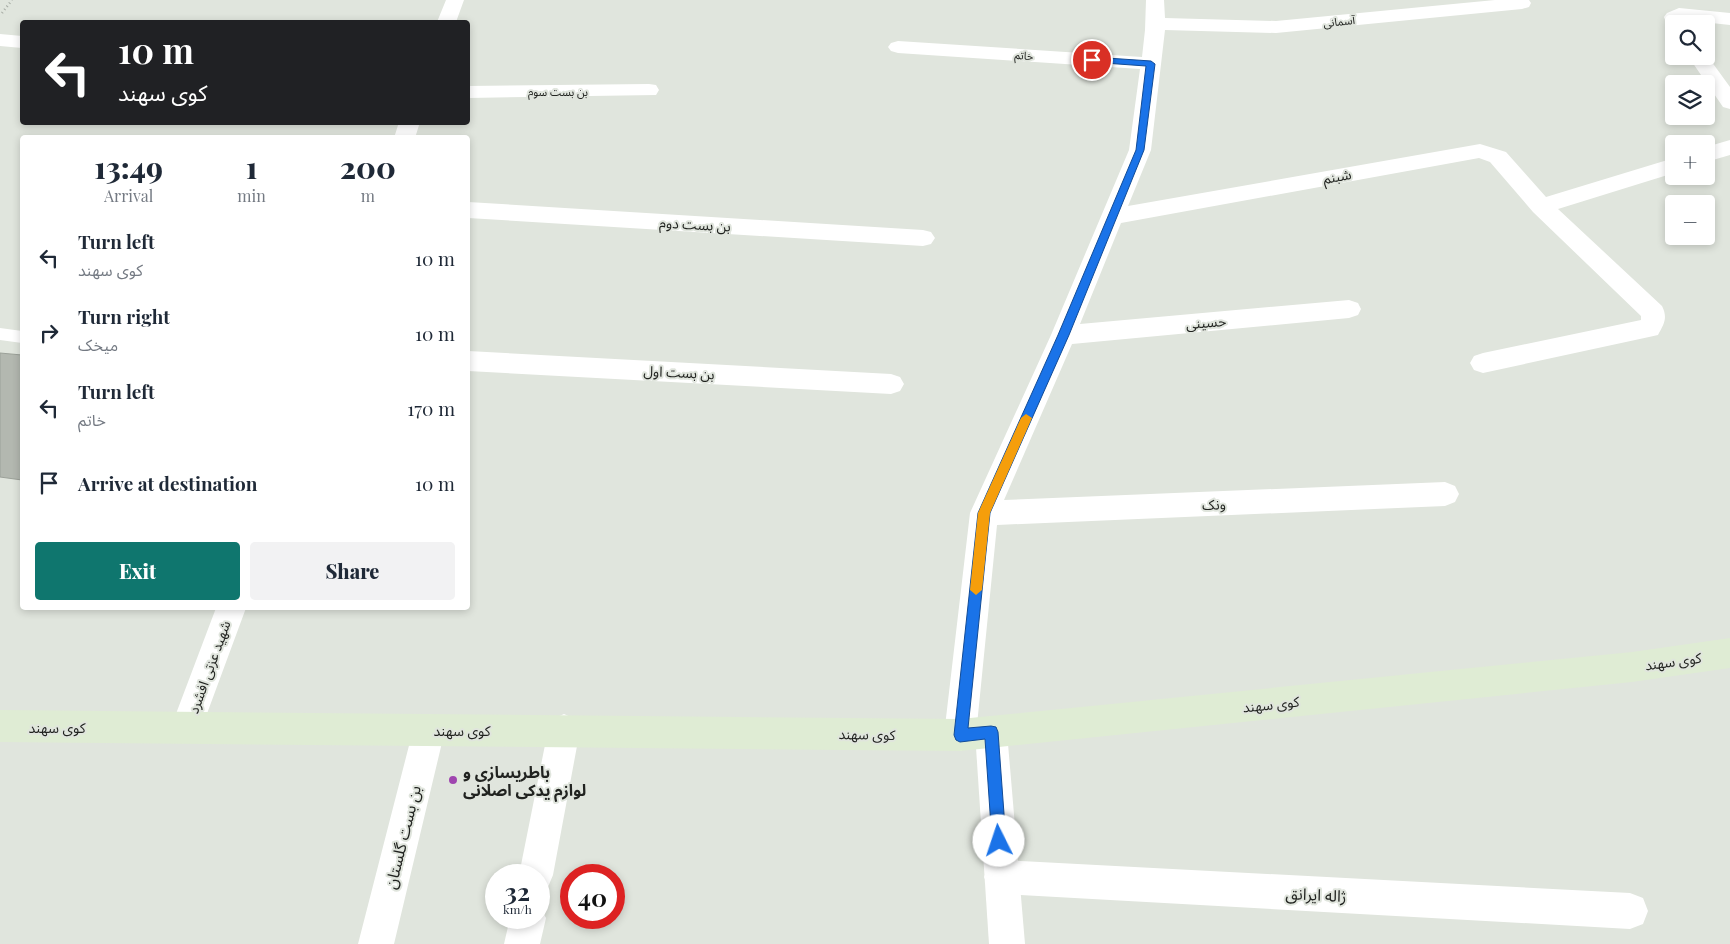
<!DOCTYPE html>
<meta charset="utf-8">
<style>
body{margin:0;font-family:"Playfair Display","Noto Sans Arabic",serif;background:#f2f2f3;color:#1f2937;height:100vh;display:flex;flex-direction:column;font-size:19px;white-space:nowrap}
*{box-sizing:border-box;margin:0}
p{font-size:16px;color:#747a83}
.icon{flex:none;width:28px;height:28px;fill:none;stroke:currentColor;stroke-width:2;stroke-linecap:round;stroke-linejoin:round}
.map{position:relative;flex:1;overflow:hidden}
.side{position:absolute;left:20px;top:135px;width:450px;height:475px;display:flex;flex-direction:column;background:#fff;border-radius:5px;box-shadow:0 2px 8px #0003}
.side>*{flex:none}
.banner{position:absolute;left:20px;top:20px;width:450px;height:105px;border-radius:5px;box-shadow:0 2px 8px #0003;background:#202124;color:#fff;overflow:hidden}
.controls{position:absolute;left:1665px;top:15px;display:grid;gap:10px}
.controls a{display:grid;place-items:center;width:50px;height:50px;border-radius:5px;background:#fff;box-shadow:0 2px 8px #0003;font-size:25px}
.speed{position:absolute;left:485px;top:864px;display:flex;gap:10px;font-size:25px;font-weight:700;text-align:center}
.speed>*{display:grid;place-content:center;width:65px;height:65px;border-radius:50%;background:#fff;box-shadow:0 2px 8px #0003;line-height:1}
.speed small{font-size:12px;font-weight:400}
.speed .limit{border:8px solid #d22;background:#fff;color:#111}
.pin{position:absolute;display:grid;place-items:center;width:42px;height:42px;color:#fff;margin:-21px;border:2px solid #fff;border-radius:50%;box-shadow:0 1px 5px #0007}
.me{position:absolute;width:55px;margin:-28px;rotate:356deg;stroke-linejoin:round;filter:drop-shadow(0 0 4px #0008)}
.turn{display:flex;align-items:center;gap:18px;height:105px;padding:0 15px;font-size:22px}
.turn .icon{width:65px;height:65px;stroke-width:2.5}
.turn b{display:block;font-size:35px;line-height:42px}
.eta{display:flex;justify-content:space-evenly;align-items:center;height:85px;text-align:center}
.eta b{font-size:30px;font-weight:800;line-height:35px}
.primary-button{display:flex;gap:10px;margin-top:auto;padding:10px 15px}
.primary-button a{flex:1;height:58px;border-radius:5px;background:#0f766e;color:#fff;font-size:20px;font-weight:800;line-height:58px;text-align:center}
.primary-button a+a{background:#f2f2f3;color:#1f2937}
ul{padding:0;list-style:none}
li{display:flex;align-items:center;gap:15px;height:75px;padding:0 15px}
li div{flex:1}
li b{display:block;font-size:19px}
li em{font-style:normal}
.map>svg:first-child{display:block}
</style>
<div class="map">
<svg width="1730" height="944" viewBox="0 0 1730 944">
<rect width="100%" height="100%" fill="#e0e5dd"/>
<path fill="#b3b8b0" stroke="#9ca199" d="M0 353 22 355V480L0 477Z"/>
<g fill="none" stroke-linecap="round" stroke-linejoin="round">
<path stroke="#a6aba4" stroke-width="2.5" stroke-dasharray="1 3" stroke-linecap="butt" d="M2 13 12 0"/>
<path fill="#fff" fill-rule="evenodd" d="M0 328 22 331V343L0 340Z"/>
<path fill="#fff" fill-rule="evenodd" d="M446 0H464L456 22H437Z
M1146 0H1164L1165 18 1276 21 1495 0H1529L1531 3 1529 7 1522 9 1276 33 1165 30 1151 150 1128 206 1480 144 1506 152 1546 197 1674 158V173L1558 209 1662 306C1668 318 1664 324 1658 335L1649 337 1483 373 1474 370 1470 363 1474 356 1483 353 1641 320V316L1533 212 1490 162 1479 158 1121 223 1080 324 1349 300 1358 303 1361 309 1358 315 1349 318 1072 344 1004 500 1445 482 1455 486 1459 494 1455 502 1445 506 997 525 976 735 971 746 960 751 949 746 944 735 970 513 1051 335 1129 150 1140 69 898 53 891 51 888 47 891 43 898 41 1142 57 1145 30Z
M1679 8 1730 13V25L1684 20 1685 24H1674V29L1668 28 1664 17 1667 13Z
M0 34 22 36V48L0 46Z
M1706 54 1730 87V109L1723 107 1688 56H1706Z
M649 84 656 85 659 90 656 95 468 98V86Z
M399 122H420L415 138H394Z
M1730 140V155L1706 162V147Z
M468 202 923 230 931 232 935 238 931 244 923 246 468 218Z
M468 351 891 374 900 377 904 384 900 391 891 394 468 371Z
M216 608H246L198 738 187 743 176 738 171 727Z
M429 714 440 719 445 730 394 944H358L413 730 418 719Z
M564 714 575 719 580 730 553 875 548 887 539 891V875H519L548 730 553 719Z
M1001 860 1630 893 1643 898 1648 911 1643 924 1630 929 1001 894 989 889 984 877 989 865Z
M539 905 546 918 540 944H504L510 918H539Z"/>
<path fill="#fff" fill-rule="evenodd" d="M991 716 1002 721 1007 732 1025 944H989L975 732 980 721Z"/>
<path fill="#dfecd4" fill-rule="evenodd" d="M1730 638V668L1632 682 960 751 0 742V710L960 719 1632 652Z"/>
</g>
<path fill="#1a73e8" stroke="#114b97" d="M1092 57 1151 61 1155 64 1144 150 1069 335 990 513 968 728 991 726 996 727 998 732 1006 841 1004 846 999 848 994 846 992 841 985 739 960 742 956 740 954 735 978 513 1058 335 1136 150 1146 66 1090 62 1088 60Z"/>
<path fill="#f59e0b" d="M1026 414 1032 418 990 513 982 590 976 595 970 590 978 513 1021 418Z"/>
<circle fill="#9f45af" stroke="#e0e5dd" stroke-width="2" cx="453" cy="780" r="5"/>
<g text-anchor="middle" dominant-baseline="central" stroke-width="4" stroke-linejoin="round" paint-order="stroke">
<g font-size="11" fill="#212320" stroke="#e0e5dd">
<text transform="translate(1339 21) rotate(-6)">آسمانی</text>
<text transform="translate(1024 55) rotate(4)">خاتم</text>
<text x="558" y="91">بن بست سوم</text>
</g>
<g font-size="14" fill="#212320" stroke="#e0e5dd">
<text transform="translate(1337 176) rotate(-10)">شبنم</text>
<text transform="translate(695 224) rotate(3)">بن بست دوم</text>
<text transform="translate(1206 322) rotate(-5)">حسینی</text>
<text transform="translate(679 372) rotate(3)">بن بست اول</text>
<text transform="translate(1214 504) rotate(-2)">ونک</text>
<text transform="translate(1673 661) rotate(-8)">کوی سهند</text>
<text transform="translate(209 667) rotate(-70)">شهید عزتی افشرد</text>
<text transform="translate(1271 704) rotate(-6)">کوی سهند</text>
<text x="57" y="727">کوی سهند</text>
<text x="462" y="730">کوی سهند</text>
<text transform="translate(867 734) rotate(1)">کوی سهند</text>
</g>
<g font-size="16" font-weight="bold" fill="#212320" stroke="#e0e5dd" text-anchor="start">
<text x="463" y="771">باطریسازی و<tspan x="463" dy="18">لوازم یدکی اصلانی</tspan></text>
</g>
<g font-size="16" fill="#212320" stroke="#e0e5dd">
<text transform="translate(402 837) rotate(-76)">بن بست گلستان</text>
<text transform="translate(1316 894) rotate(3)">ژاله ایرانق</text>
</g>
</g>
</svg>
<div class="controls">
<a><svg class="icon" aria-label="search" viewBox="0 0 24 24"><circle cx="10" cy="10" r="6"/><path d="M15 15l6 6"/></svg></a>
<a><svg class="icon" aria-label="layers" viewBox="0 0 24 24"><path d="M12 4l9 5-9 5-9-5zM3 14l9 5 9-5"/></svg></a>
<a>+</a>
<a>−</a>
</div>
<div class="speed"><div>32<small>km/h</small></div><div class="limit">40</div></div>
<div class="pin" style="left:1092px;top:60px;background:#d93025"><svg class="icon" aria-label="arrive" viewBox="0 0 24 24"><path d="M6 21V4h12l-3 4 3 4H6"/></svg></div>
<svg class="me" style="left:999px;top:841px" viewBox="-20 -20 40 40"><circle r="19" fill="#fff"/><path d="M0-13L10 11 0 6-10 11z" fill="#1a73e8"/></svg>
<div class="banner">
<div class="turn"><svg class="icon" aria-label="left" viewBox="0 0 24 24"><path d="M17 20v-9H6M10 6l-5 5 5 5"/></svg><div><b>10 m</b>کوی سهند</div></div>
</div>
<section class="side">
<div class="eta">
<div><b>13:49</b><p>Arrival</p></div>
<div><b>1</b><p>min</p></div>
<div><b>200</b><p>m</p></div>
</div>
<ul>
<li><svg class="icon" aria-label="left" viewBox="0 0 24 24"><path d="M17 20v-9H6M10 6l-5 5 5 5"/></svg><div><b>Turn left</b><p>کوی سهند</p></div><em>10 m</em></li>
<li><svg class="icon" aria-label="right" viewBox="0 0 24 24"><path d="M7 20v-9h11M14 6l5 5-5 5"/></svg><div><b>Turn right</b><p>میخک</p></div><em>10 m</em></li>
<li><svg class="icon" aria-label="left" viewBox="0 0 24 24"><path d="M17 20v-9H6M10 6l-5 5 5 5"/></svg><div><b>Turn left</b><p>خاتم</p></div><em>170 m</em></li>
<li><svg class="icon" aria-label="arrive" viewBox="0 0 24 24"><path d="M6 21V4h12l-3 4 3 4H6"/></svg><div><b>Arrive at destination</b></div><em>10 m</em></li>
</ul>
<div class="primary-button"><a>Exit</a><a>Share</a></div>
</section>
</div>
